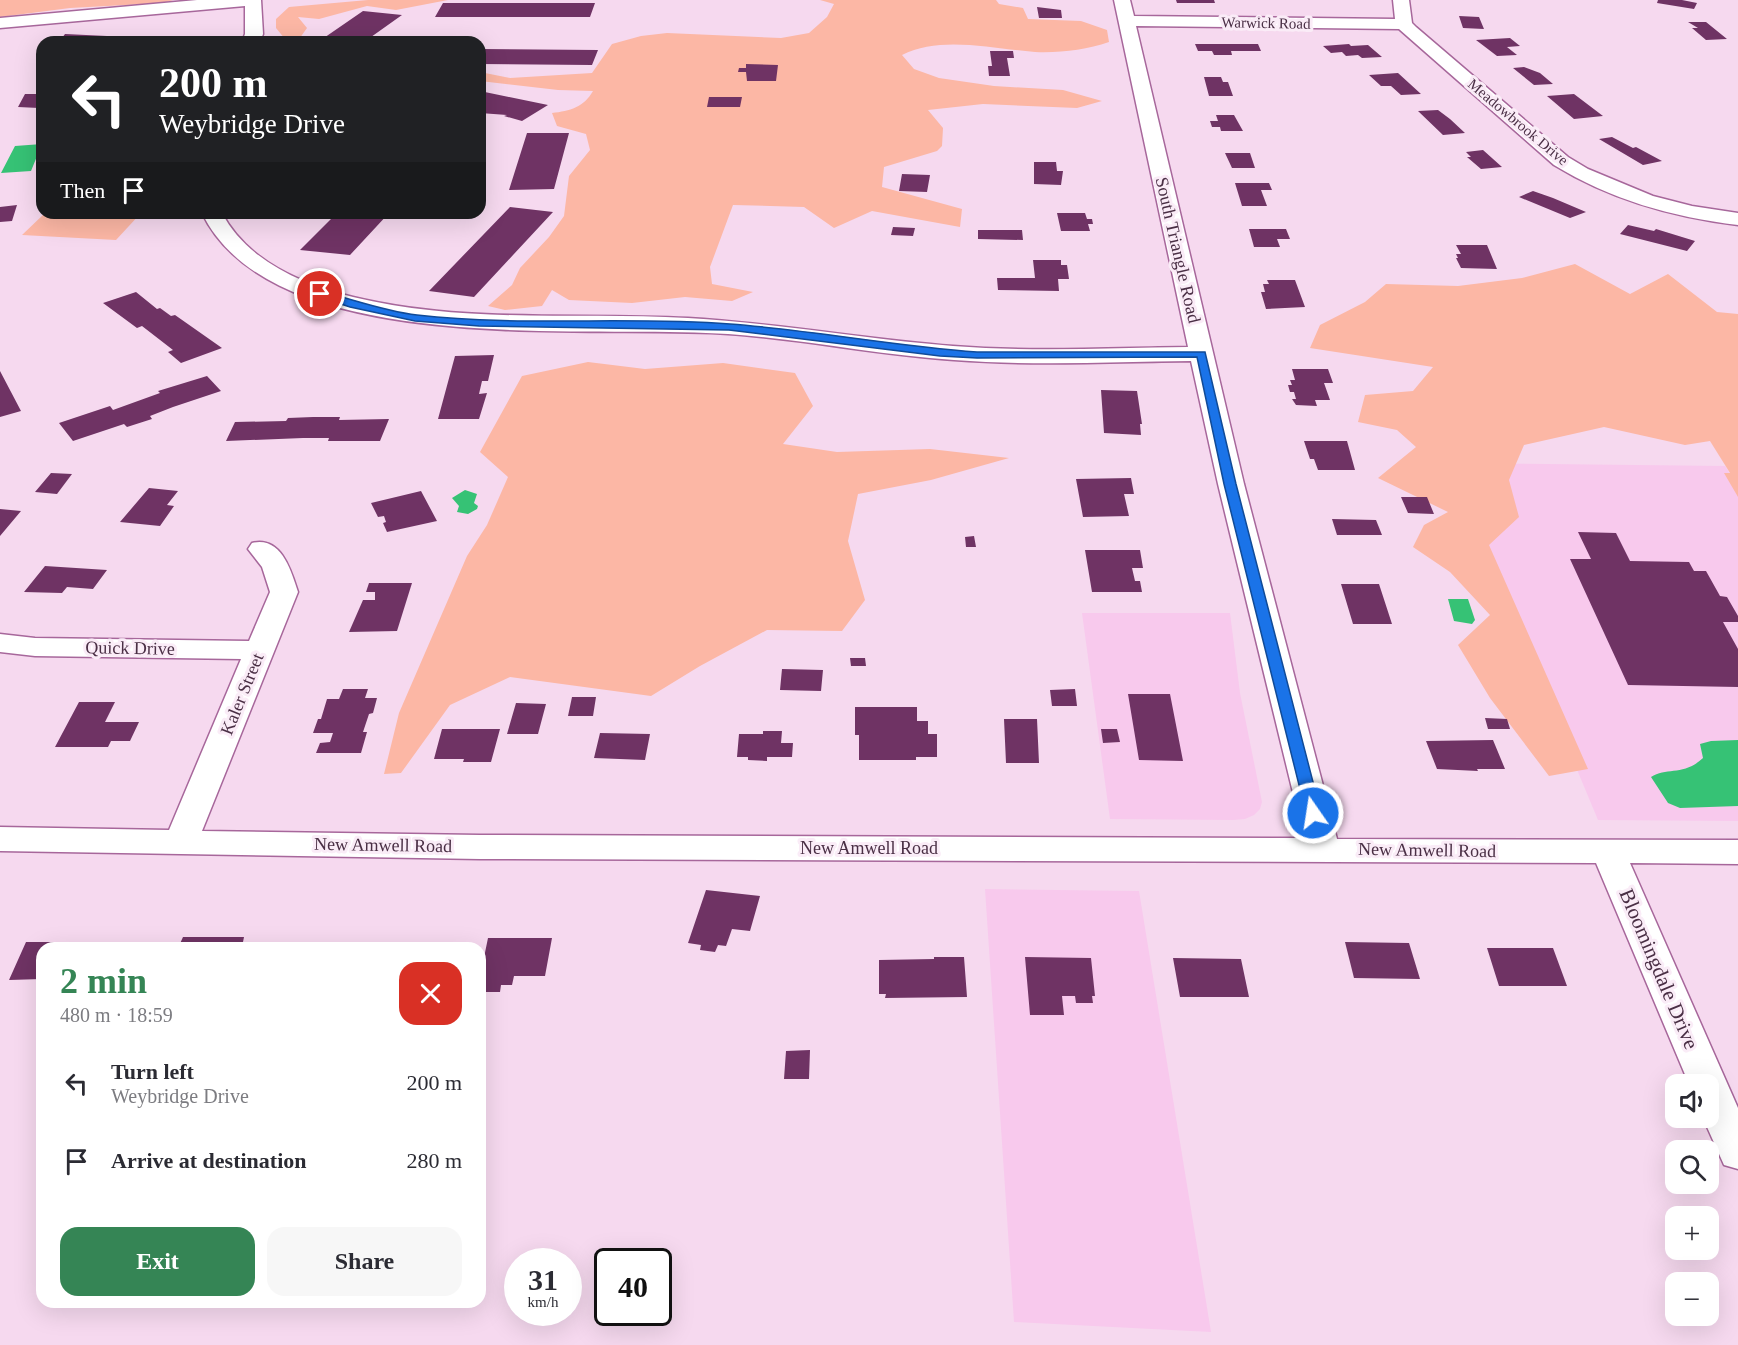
<!DOCTYPE html>
<meta charset="utf-8">
<style>
body{margin:0;font-family:Georgia,serif;background:#f7f7f7;color:#2b2b33;height:100vh;display:flex;flex-direction:column;font-size:22px;white-space:nowrap}
*{box-sizing:border-box;margin:0}
p{font-size:20px;color:#7c7c81}
.icon{flex:none;width:33px;height:33px;fill:none;stroke:currentColor;stroke-width:2;stroke-linecap:round;stroke-linejoin:round}
.map{position:relative;flex:1;overflow:hidden}
.panel{position:absolute;left:36px;top:942px;width:450px;height:366px;display:flex;flex-direction:column;background:#fff;border-radius:18px;box-shadow:0 6px 24px #0002}
.panel>*{flex:none}
.hud{position:absolute;left:36px;top:36px;width:450px;height:183px;border-radius:18px;box-shadow:0 6px 24px #0002;background:#202124;color:#fff;overflow:hidden}
.fabs{position:absolute;left:1665px;top:1074px;display:grid;gap:12px}
.fabs a{display:grid;place-items:center;width:54px;height:54px;border-radius:12px;background:#fff;box-shadow:0 6px 24px #0002;font-size:30px}
.speed{position:absolute;left:504px;top:1248px;display:flex;gap:12px;font-size:30px;font-weight:700;text-align:center}
.speed>*{display:grid;place-content:center;width:78px;height:78px;border-radius:50%;background:#fff;box-shadow:0 6px 24px #0002;line-height:1}
.speed small{font-size:15px;font-weight:400}
.speed .limit{border:3px solid #111;border-radius:9px;background:#fff;color:#111}
.pin{position:absolute;display:grid;place-items:center;width:51px;height:51px;color:#fff;margin:-26px;border:3px solid #fff;border-radius:50%;box-shadow:0 2px 6px #0007}
.me{position:absolute;width:66px;margin:-33px;rotate:347deg;stroke-linejoin:round;filter:drop-shadow(0 0 4px #0008)}
.turn{display:flex;align-items:center;gap:21px;height:126px;padding:0 24px;font-size:27px}
.turn .icon{width:78px;height:78px;stroke-width:2.5}
.turn b{display:block;font-size:42px;line-height:51px}
.then{display:flex;align-items:center;height:57px;padding:0 24px;background:#0003;gap:12px;font-size:22px}
.round{display:grid;place-items:center;flex:none;width:63px;height:63px;border-radius:18px;background:#f7f7f7}
.summary{display:flex;align-items:center;justify-content:space-between;height:102px;padding:0 24px}
h1{font-size:36px;font-weight:700;line-height:45px;color:#358555}
.cta{display:flex;gap:12px;margin-top:auto;padding:12px 24px}
.cta a{flex:1;height:69px;border-radius:18px;background:#358555;color:#fff;font-size:24px;font-weight:700;line-height:69px;text-align:center}
.cta a+a{background:#f7f7f7;color:#2b2b33}
ul{padding:0;list-style:none}
li{display:flex;align-items:center;gap:18px;height:78px;padding:0 24px}
li div{flex:1}
li b{display:block;font-size:22px}
li em{font-style:normal}
.map>svg:first-child{display:block}
</style>
<div class="map">
<svg width="1738" height="1345" viewBox="0 0 1738 1345">
<rect width="100%" height="100%" fill="#f6d9ef"/>
<path fill="#f8c9ed" d="M1449 463 1725 466 1738 486V821L1598 820Z
M1082 613H1230L1240 693 1262 802 1260 809 1254 815 1245 819 1233 820 1110 819Z
M985 889 1139 891 1211 1332 1014 1322Z"/>
<path fill="#fcb7a5" d="M0 0H173L163 3 70 8 0 17Z
M368 0H486H448L396 10 367 6 319 19 298 17 307 28 297 42H283L285 39 276 28V19L289 7Z
M820 0H996L999 4 1023 8 1028 19 1081 21 1107 30 1109 42C1086 50 1060 53 1035 52 993 49 941 35 902 55L914 69 939 78 994 86 1063 90 1102 101 1077 108 983 104 928 110 943 128 942 146 937 151 884 167 882 187 962 209 960 227 872 211 834 228 804 207 733 205 710 267 712 284 753 292 732 301 685 297 632 303 569 300 552 290 542 306 505 310 488 306 512 285 520 268 549 237 564 216 569 176 590 150 586 134 557 126 552 113C570 111 584 107 593 91L558 90 480 81V72L510 78 592 73 612 44 641 36 667 33 781 38 809 33 827 17 834 4Z
M45 213H141L116 240 22 235Z
M1575 264 1630 294 1668 274 1717 312 1738 314V497L1724 473H1730L1710 441 1685 445 1604 427 1524 445 1509 480 1519 517 1489 545 1588 769 1549 776 1490 698 1458 645 1490 615 1450 572 1413 547 1424 525 1448 512 1378 478 1416 447 1397 430 1358 422 1365 395 1413 391 1433 367 1310 348 1320 325 1365 302 1386 284 1458 286 1522 278Z
M588 362 645 369 723 363 795 373 813 406 783 444 837 452 930 449 1009 458 931 480 858 494 848 541 865 600 842 631 767 630 700 666 651 696 510 677 450 705 401 773 384 774 399 713 467 556 487 525 508 477 480 452 522 376Z"/>
<path fill="#36c275" d="M42 144 31 171 1 173 15 146Z
M465 490 477 494 474 503 478 506 477 509 468 514 457 512 459 506 452 498Z
M1448 599H1468L1475 620 1472 624 1454 621Z
M1738 740V806L1680 808 1668 803 1651 777C1667 767 1684 776 1703 758L1700 744 1711 741Z"/>
<path fill="#6f3364" d="M1176 0H1214L1215 3H1177Z
M1658 0H1682L1697 3 1694 9 1657 3Z
M443 3H595L590 17H435Z
M1037 7 1061 10 1062 18H1039Z
M363 11 402 15 364 42H318Z
M1459 16 1479 17 1484 29 1463 28Z
M1688 22H1706L1727 39 1706 40 1692 28H1698Z
M65 34 107 36 105 38H119L122 36 158 39 160 36 184 37 181 40H189L192 37H202L200 39 209 40 207 42H49L53 37 62 38Z
M1510 38 1520 46 1507 47 1517 55 1497 56 1476 40Z
M1195 44H1258L1261 51H1231L1232 55H1214L1212 51H1198Z
M1349 44 1351 46 1368 45 1382 57 1362 58 1358 55 1346 56 1342 52 1331 53 1323 46Z
M480 49 598 50 592 65 480 64Z
M990 51H1013L1014 58H1007L1010 76H989L988 66H992Z
M746 64 778 65 776 81H747L746 72H738L739 68H746Z
M1524 67 1540 73 1553 84 1534 85 1513 68Z
M1398 73 1421 94 1401 95 1391 86H1381L1369 75Z
M1204 77H1221L1223 82H1228L1233 96H1209Z
M480 91 548 105 522 121 504 116 507 115 480 113Z
M25 94H42V104L39 108 18 107Z
M1574 94 1603 116 1574 119 1547 96Z
M709 97H742L740 107H707Z
M1438 110 1450 119 1465 133 1443 135 1418 111Z
M1216 115H1234L1243 131H1221L1220 127H1212L1210 121H1218Z
M527 133H569L554 189 509 190Z
M1612 137 1633 148 1636 147 1662 161 1643 165 1599 139Z
M1483 150 1502 167 1481 169 1467 157H1471L1466 152Z
M1225 153H1250L1255 168H1232Z
M1034 162H1056L1057 171H1063L1061 185 1034 184Z
M902 174 930 175 927 192 899 191Z
M1235 183H1269L1272 190H1261L1267 206H1242Z
M1533 191 1553 198 1586 212 1570 218 1519 197Z
M17 205 12 221 0 222V207Z
M510 207 553 212 474 297 429 291Z
M337 213H389L350 255 300 250Z
M1057 213H1085L1087 219H1092L1093 224H1088L1090 231H1061Z
M1628 225 1654 231 1656 229 1695 241 1687 251 1620 234Z
M893 227 915 228 913 236 891 235Z
M1249 229H1286L1290 239H1277L1280 247H1254Z
M978 230H1022L1023 240 978 239Z
M1456 245H1487L1497 269 1461 268 1456 258H1458L1456 254H1461Z
M1033 260H1061V265H1067L1069 279H1058L1059 291 998 290 997 278H1035Z
M1267 280H1295L1305 307 1266 309 1261 292H1265L1263 284H1269Z
M136 292 157 309 160 308 171 316 175 315 222 348 181 363 168 352 173 350 142 326 137 328 103 303Z
M494 355 488 381H482L479 394 487 393 479 419H438L455 356Z
M1292 369H1328L1333 383H1324L1330 400H1315L1317 406 1296 405 1292 399H1296L1294 392H1290L1288 385H1292L1290 380H1295Z
M0 371 21 411 0 417Z
M207 376 221 391 173 407 150 416 152 419 127 427 124 424 73 441 59 423 110 406 113 410 160 393 158 391Z
M1101 390 1137 391 1142 424H1140L1141 435 1104 433Z
M313 417H340L339 420 389 419 380 441H328L329 438H303L226 441 235 422 286 421 288 418Z
M1304 441H1347L1355 470H1318L1314 459H1310Z
M51 473 72 474 57 494 35 492Z
M1131 478 1134 494H1124L1129 516 1083 517 1076 479Z
M149 488 178 491 167 505 174 506 160 526 120 522Z
M421 491 437 521 387 532 383 523 386 522 384 516 378 517 371 503Z
M1401 497H1427L1434 514 1408 513Z
M0 509 21 511 0 536Z
M1332 519 1376 520 1382 535H1337Z
M1578 532 1616 533 1630 561 1689 562 1694 571H1706L1720 596 1727 597 1738 616V622H1723L1738 649V687L1628 685 1570 559H1591Z
M974 536 976 547H966L965 537Z
M1085 550H1140L1143 568H1132L1135 581H1140L1142 592H1092Z
M45 566 107 570 93 589 67 587 62 593 24 592Z
M369 583H412L397 631 349 632 363 600H375V592H366Z
M1341 584H1379L1392 624H1353Z
M850 658H865L866 666H851Z
M782 669 823 670 821 691 780 690Z
M343 689H368L365 698H377L373 713 369 714 363 732H367L361 753H316L320 743 330 742 333 733H313L318 719H321L327 699H339Z
M1075 689 1077 706H1052L1050 690Z
M1128 694H1170L1183 761 1139 760Z
M572 697H596L593 716H568Z
M79 702H115L105 722H139L130 741H111L108 747H55Z
M516 703 546 704 538 734H507Z
M855 707H917V721H928V734H937V757H916V760H859V735H855Z
M1485 718 1507 719 1510 729H1488Z
M1004 719H1037L1039 763H1006Z
M442 729H500L491 762H463L464 759H434Z
M1101 729H1117L1120 742 1103 743Z
M763 731H782L781 743H793L792 757H767V761L748 760V757H737L739 734H763Z
M600 733 650 734 645 760 594 758Z
M1493 740 1505 769H1477L1478 771 1437 769 1426 741Z
M706 890 760 896 750 931 732 929 726 946 718 945 715 952 700 950 701 945 688 943Z
M183 937H244L243 942 280 943 278 948H178Z
M488 938H552L545 976H514L512 985H501L500 992H486L485 997H480V977Z
M26 942H91L88 948H42V979L9 980Z
M1345 942 1409 943 1420 979 1354 978Z
M333 943H399L398 948H331Z
M1487 948H1553L1567 986H1499Z
M934 957H964L967 997 885 998 886 994H879V960L934 959Z
M1025 957 1091 958 1095 996H1092L1093 1003H1076L1075 996H1062L1064 1015H1030Z
M1173 958 1241 959 1249 997H1180Z
M810 1050 809 1079H784L786 1051Z"/>
<g fill="none" stroke-linecap="round" stroke-linejoin="round">
<g stroke="#a7679b" stroke-width="3">
<path id="minor" d="M197 0H261L263 34 260 42H242L245 34V6L0 28V18Z
M1114 0H1130L1134 16 1395 19 1393 0H1409L1412 23 1416 27 1568 157 1588 169 1653 196 1692 206 1738 213V225C1672 217 1611 200 1554 165L1399 29 1136 26 1244 484 1337 839 1738 840V864L1630 863 1738 1108V1169L1724 1165 1703 1118H1708V1084H1689L1596 863 480 859 0 851V827L169 830 241 659 35 656 0 652V634L35 638 249 641 270 592 262 567 248 549 252 543C281 536 291 570 298 592L202 831 480 835 1304 838 1218 484 1191 361C1113 362 1032 366 954 360 878 355 803 339 728 334 589 324 274 361 202 213H222C247 261 304 285 353 297 464 324 576 312 688 318 777 323 864 339 953 346 1030 352 1110 348 1188 347Z"/>
</g>
<use href="#minor" fill="#fff" fill-rule="evenodd"/>
</g>
<path fill="#1a73e8" stroke="#114b97" stroke-width="1.5" d="M320 291C352 299 384 311 417 315 521 327 626 316 730 324 812 330 894 346 977 352H1205L1236 484 1321 813 1313 818 1306 813 1224 484 1197 357 977 358 940 356 729 330 479 326 415 321 350 307 316 296V292Z"/>
<g text-anchor="middle" dominant-baseline="central" stroke-width="6" stroke-linejoin="round" paint-order="stroke">
<g font-size="15" fill="#4a2f45" stroke="#faecf7">
<text transform="translate(1266 23) rotate(1)">Warwick Road</text>
<text transform="translate(1518 122) rotate(40)">Meadowbrook Drive</text>
</g>
<g font-size="18" fill="#4a2f45" stroke="#faecf7">
<text transform="translate(1178 250) rotate(77)">South Triangle Road</text>
<text transform="translate(130 648) rotate(1)">Quick Drive</text>
<text transform="translate(242 694) rotate(-68)">Kaler Street</text>
<text transform="translate(383 845) rotate(1)">New Amwell Road</text>
<text x="869" y="848">New Amwell Road</text>
<text transform="translate(1427 850) rotate(1)">New Amwell Road</text>
</g>
<g font-size="21" fill="#4a2f45" stroke="#faecf7">
<text transform="translate(1659 969) rotate(67)">Bloomingdale Drive</text>
</g>
</g>
</svg>
<div class="fabs">
<a><svg class="icon" aria-label="sound" viewBox="0 0 24 24"><path d="M4 9h4l5-4v14l-5-4H4zM17 9q2 3 0 6"/></svg></a>
<a><svg class="icon" aria-label="search" viewBox="0 0 24 24"><circle cx="10" cy="10" r="6"/><path d="M15 15l6 6"/></svg></a>
<a>+</a>
<a>−</a>
</div>
<div class="speed"><div>31<small>km/h</small></div><div class="limit">40</div></div>
<div class="pin" style="left:320px;top:294px;background:#d93025"><svg class="icon" aria-label="arrive" viewBox="0 0 24 24"><path d="M6 21V4h12l-3 4 3 4H6"/></svg></div>
<svg class="me" style="left:1313px;top:813px" viewBox="-20 -20 40 40"><circle r="17" fill="#1a73e8" stroke="#fff" stroke-width="3"/><path d="M0-11L8 9 0 5-8 9z" fill="#fff"/></svg>
<div class="hud">
<div class="turn"><svg class="icon" aria-label="left" viewBox="0 0 24 24"><path d="M17 20v-9H6M10 6l-5 5 5 5"/></svg><div><b>200 m</b>Weybridge Drive</div></div>
<div class="then">Then<svg class="icon" aria-label="arrive" viewBox="0 0 24 24"><path d="M6 21V4h12l-3 4 3 4H6"/></svg></div>
</div>
<section class="panel">
<div class="summary"><div><h1>2 min</h1><p>480 m · 18:59</p></div><a class="round" style="background:#d93025;color:#fff"><svg class="icon" aria-label="close" viewBox="0 0 24 24"><path d="M6 6l12 12M18 6L6 18"/></svg></a></div>
<ul>
<li><svg class="icon" aria-label="left" viewBox="0 0 24 24"><path d="M17 20v-9H6M10 6l-5 5 5 5"/></svg><div><b>Turn left</b><p>Weybridge Drive</p></div><em>200 m</em></li>
<li><svg class="icon" aria-label="arrive" viewBox="0 0 24 24"><path d="M6 21V4h12l-3 4 3 4H6"/></svg><div><b>Arrive at destination</b></div><em>280 m</em></li>
</ul>
<div class="cta"><a>Exit</a><a>Share</a></div>
</section>
</div>
